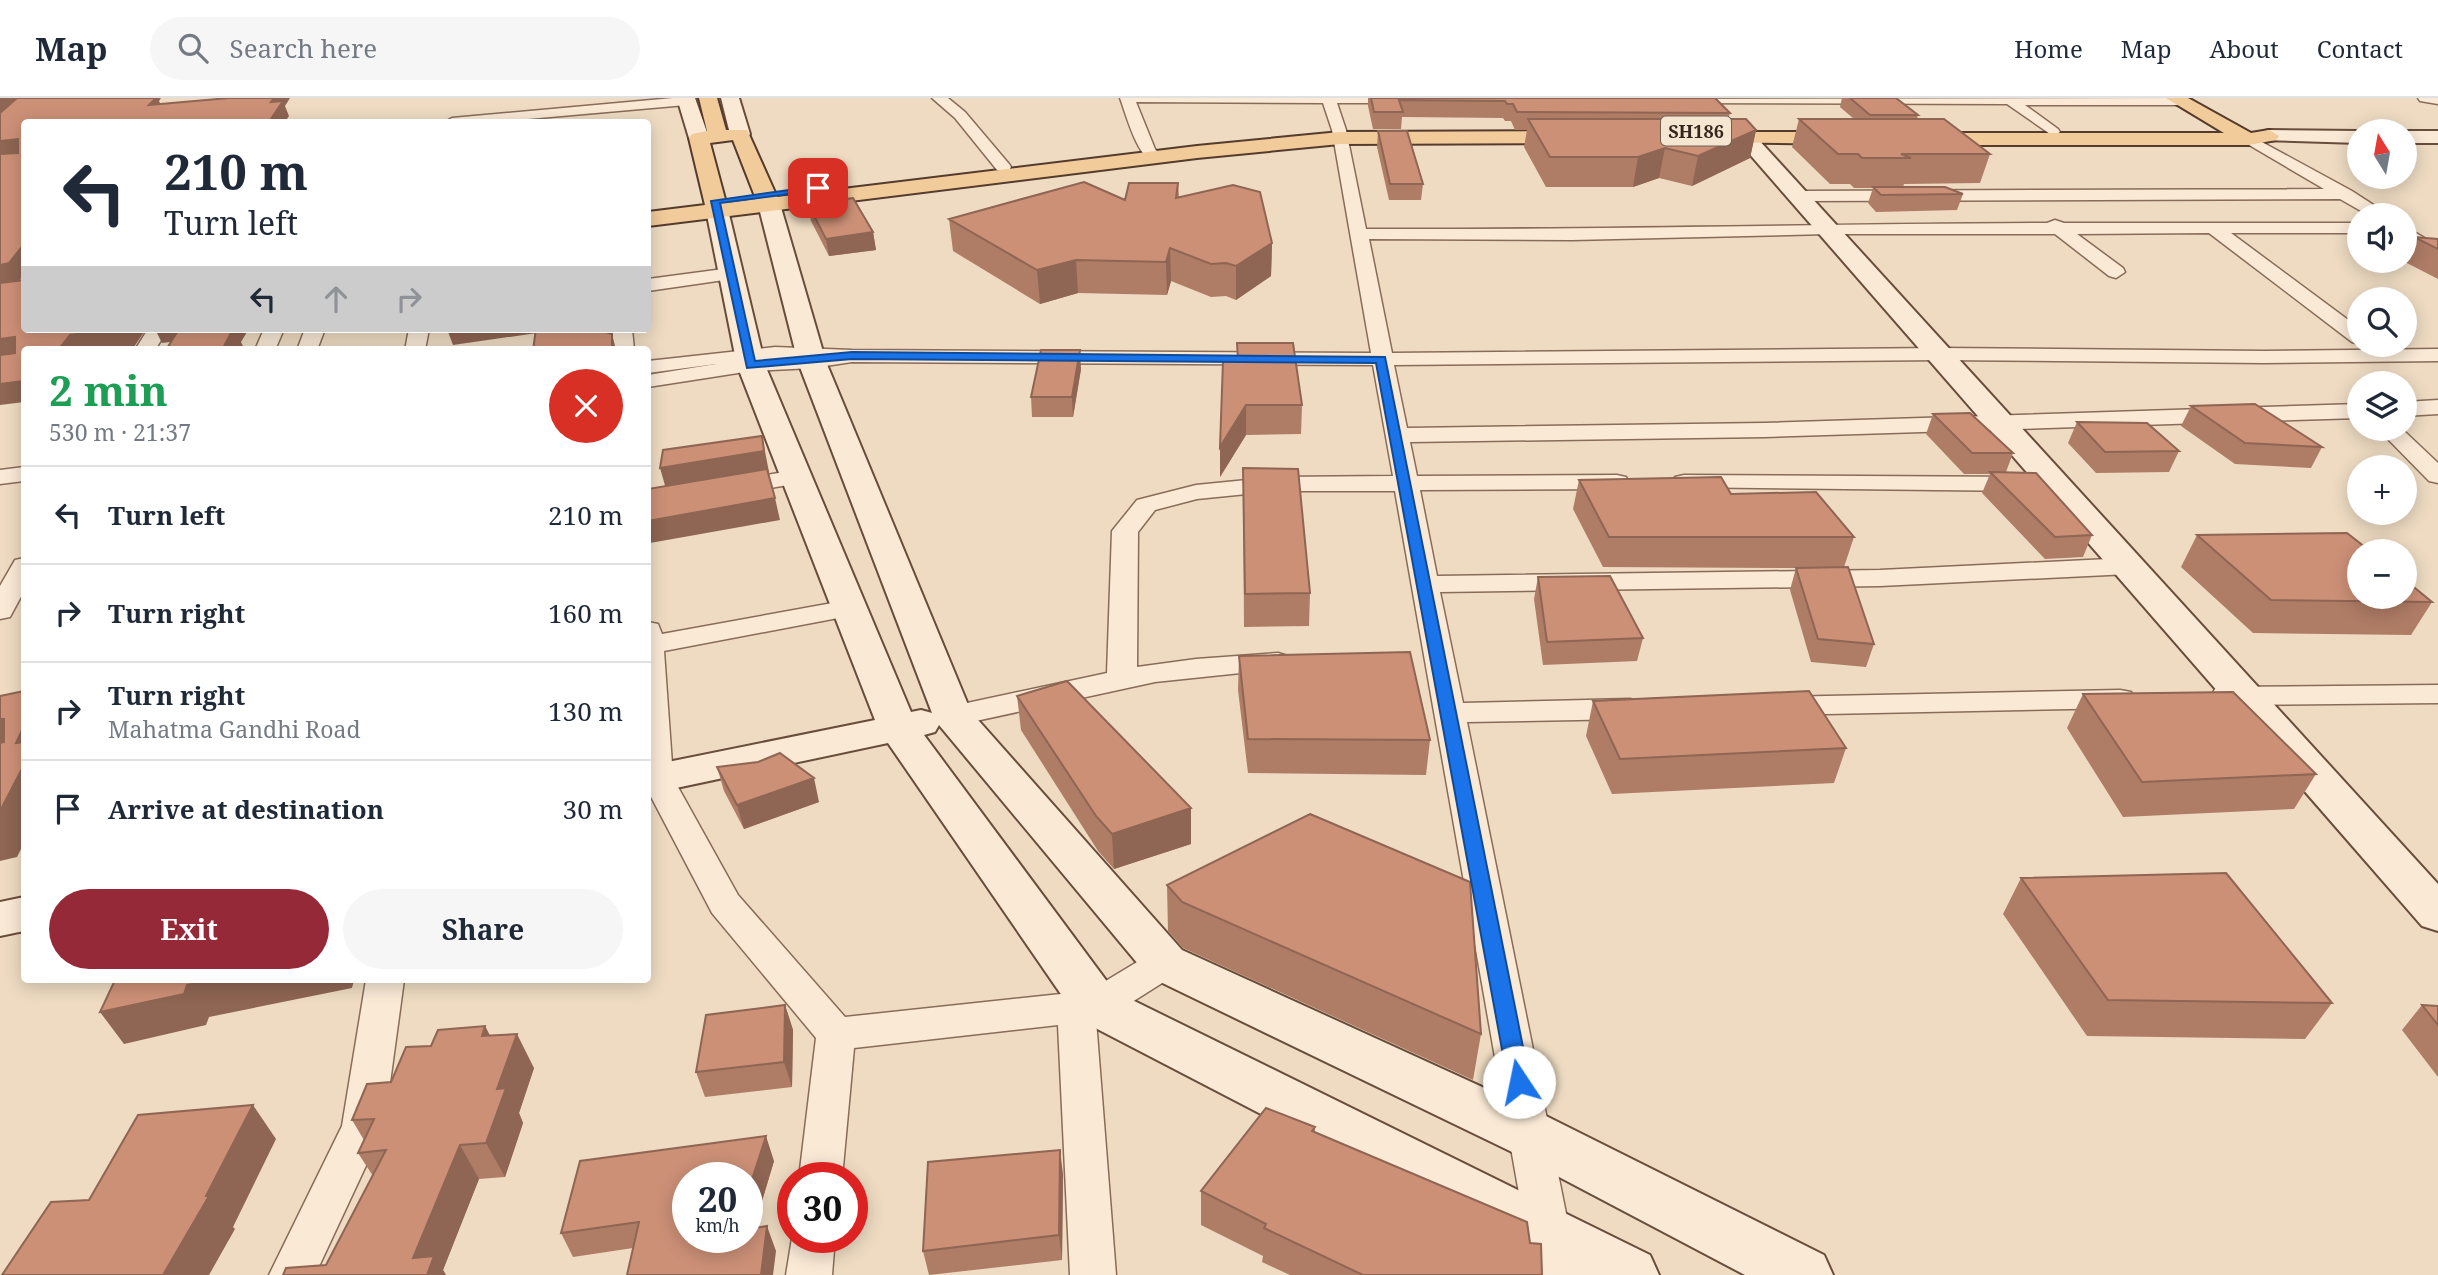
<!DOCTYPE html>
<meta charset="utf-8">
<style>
body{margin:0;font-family:"Noto Serif",serif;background:#f6f6f7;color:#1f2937;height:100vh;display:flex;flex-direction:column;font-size:26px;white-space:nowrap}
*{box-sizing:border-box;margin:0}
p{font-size:23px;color:#747a83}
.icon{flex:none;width:38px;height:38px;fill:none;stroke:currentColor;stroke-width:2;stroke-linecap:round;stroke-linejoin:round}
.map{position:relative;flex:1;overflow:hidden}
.sheet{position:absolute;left:21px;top:248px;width:630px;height:637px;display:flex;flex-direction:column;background:#fff;border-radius:7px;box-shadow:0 4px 18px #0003}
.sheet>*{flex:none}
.hud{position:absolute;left:21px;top:21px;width:630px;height:214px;border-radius:7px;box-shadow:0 4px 18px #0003;background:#fff;color:#1f2937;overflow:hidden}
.needle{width:46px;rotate:349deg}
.tools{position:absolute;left:2347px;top:21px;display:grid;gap:14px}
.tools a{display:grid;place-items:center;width:70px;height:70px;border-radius:50%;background:#fff;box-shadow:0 4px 18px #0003;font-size:35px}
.speed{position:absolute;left:672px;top:1064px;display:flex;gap:14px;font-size:35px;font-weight:700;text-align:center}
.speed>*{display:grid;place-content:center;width:91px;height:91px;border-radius:50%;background:#fff;box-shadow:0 4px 18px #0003;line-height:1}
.speed small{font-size:18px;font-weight:400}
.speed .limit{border:10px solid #d22;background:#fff;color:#111}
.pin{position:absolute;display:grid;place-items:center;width:60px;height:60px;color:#fff;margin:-30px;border-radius:14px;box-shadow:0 4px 10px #0006}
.me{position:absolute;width:77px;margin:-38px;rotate:349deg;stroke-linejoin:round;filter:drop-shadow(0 0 5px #0008)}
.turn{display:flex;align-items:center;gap:24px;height:147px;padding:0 28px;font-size:32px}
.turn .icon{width:91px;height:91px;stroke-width:2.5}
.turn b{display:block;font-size:49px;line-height:60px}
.lanes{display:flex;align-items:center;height:66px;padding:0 28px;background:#0003;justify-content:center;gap:35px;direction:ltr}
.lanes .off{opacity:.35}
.round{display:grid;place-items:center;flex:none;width:74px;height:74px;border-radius:37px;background:#f6f6f7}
.headline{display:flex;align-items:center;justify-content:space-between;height:119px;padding:0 28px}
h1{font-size:42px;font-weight:700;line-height:52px;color:#1e9e55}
.primary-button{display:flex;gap:14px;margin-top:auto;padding:14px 28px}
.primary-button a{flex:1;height:80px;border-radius:42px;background:#962938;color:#fff;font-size:28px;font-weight:700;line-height:80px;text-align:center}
.primary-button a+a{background:#f6f6f7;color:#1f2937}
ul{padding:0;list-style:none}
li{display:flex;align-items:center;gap:21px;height:98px;padding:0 28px;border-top:2px solid #e0e1e3}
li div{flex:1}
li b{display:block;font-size:26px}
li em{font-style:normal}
header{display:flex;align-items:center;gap:42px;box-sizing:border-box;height:98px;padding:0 35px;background:#fff;border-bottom:2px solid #e0e1e3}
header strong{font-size:33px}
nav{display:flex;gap:38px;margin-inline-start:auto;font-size:24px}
.search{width:490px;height:63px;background:#f6f6f7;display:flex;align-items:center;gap:18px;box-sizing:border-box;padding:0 24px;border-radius:38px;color:#747a83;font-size:26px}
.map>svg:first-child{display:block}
</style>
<header>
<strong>Map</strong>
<div class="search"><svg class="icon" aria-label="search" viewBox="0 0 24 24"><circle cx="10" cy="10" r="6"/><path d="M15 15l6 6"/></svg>Search here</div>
<nav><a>Home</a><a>Map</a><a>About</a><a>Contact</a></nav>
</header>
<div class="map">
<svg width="2438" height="1177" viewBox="0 0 2438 1177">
<rect width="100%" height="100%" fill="#eedbc2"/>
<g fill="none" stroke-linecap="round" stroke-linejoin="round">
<g stroke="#886c59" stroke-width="3">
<path id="street" d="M673 0H691L693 3 686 7 495 24H445L452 20Z
M932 0H948L965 14 1009 66 1011 69 1009 72H997L955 20Z
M1120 0H1413L1412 4 1407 5H1337L1346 32 1366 131C1593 132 1820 126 2047 125L2055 122 2064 125H2359V135H2231L2359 230V246L2352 244 2209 135 2077 136 2123 170 2125 174 2116 180 2109 178 2055 136H1829L1572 142 1369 141 1392 255 1940 250 2263 253 2438 251V263L2263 265 1940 262 1394 267 1407 330 1765 325 2359 306V320L1765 339 1410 344 1417 378 1617 377 1626 379 1629 384 1626 389 1617 391 1420 392 1437 478 1880 472 2129 460 2138 462 2142 468 2138 474 2129 476 1880 488 1440 494 1463 605 1630 601 1641 604 1645 611 1641 618 1630 621 1467 624 1570 1135 1564 1149 1548 1155 1532 1149 1526 1135 1395 393H1278L1197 401 1155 412 1138 434 1137 569 1196 561 1278 555 1288 558 1293 564 1288 570 1155 584 953 628 942 625 938 618 942 611 953 608 1107 575 1112 433 1137 402 1196 387 1278 379 1393 378 1373 267 852 264 812 270 751 273 648 289V277L716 266 648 275V263L775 249 852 252 1371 255 1332 32 1323 5 1136 4 1155 51 1162 59 1154 64C1137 59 1126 16 1120 0Z
M2185 0 2187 3 2180 7H2025L2058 31 2060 34 2053 38 2007 6 1677 5 1670 1Z
M2418 0H2438V6L2420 3Z
M2249 37 2352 93 2389 117H2368L2340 101 1800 103 1792 98 1800 93 2324 91 2244 44 2242 41Z
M2404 128 2438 148V161L2404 141Z
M731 170 738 172 740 176 738 180 648 193V181Z
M148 231H168L155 252H135Z
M264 231H284L275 252H255Z
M305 231H325L317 252H297Z
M409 231H429L425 252H405Z
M612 231H632L634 252H614Z
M2438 302V316L2404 318V304Z
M2378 331H2402L2438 365V385L2429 383Z
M24 369V383L0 386V372Z
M796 372 805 374 808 379 805 384 731 397 722 395 719 390 722 385 731 383Z
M1684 377 2026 379 2035 381 2038 386 2035 391 2026 393 1675 389 1672 384 1675 379Z
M24 460V493L10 519 0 521V488L15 462Z
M849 502 859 504 863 510 859 516 664 553 673 680 738 797 845 919 1089 893 1152 855 1165 851 1178 855 1184 865 1178 875 1110 918 1096 922 1116 1177H1070L1058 927 854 950 842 1080H799L816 940 712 815 648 693V524L658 526 662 536Z
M2438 587V605L2226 607 2215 605 2211 598 2215 591 2226 589Z
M2120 592 2131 594 2135 601 2131 608 2120 610 1778 617 1767 615 1763 608 1767 601 1778 599Z
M366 882H404L384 1029 315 1177H269L342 1028Z
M793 1134V1139H835L832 1177H786Z"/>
</g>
<g stroke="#694d3c" stroke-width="4">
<path id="secondary" d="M677 0H695L709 40 706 44 699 46 689 40Z
M721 0H739L750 36 747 40 740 42 730 36Z
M1740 27 1747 29 2438 786V833L2422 828 1733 37 1730 33Z
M2269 32 2359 33V45L2262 42 2259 38 2262 34Z
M2404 33H2438V45H2404Z
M769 100 777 101 780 106 826 264 971 614 1182 852 1548 1019 1824 1157 1833 1177H1745L1510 1053 1148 878 939 627 935 634 924 637 1114 893 1650 1157 1659 1177H1523L1521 1151 1078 921 888 645 648 696V668L875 622 737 267 706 112 709 107H725L728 112 765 267 911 614 921 612 932 615 798 264 758 106 761 101Z
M24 799V833L0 838V804Z"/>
</g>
<g stroke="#553b2d" stroke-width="4">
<path id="primary" d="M699 0H717L726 32H747L777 99 1197 48 1340 34 1577 33 1587 39 1577 45 1340 46 1197 60 648 128V114L705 107 689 40 692 36 707 33ZM733 42 756 101 726 105 710 45Z
M2166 0H2188L2251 35 2269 32 2279 38 2276 42 2249 47H1917L1907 41 1917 35H2224Z
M1704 34H1847L1857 40 1847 46 1697 44 1694 40Z
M24 173V187L0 190V176Z"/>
</g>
<use href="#street" fill="#f9e9d5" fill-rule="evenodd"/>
<use href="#secondary" fill="#f9e9d5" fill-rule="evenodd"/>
<use href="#primary" fill="#f1cb99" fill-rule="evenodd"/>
</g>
<path fill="#af7c66" d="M1368 0H1715L1730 15 1728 21 1756 32 1750 60 1692 88 1659 80 1633 89H1546L1524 49 1527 32H1515L1511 23H1505L1503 20 1402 19 1401 31H1373L1368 8Z
M1842 0H1896L1918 17 1917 21 1990 56 1980 85 1904 86 1903 89 1963 96 1957 112 1876 114 1868 105 1873 90H1854L1850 86H1830L1792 49 1799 21H1854L1840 9Z
M1378 33 1423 86 1421 102H1389L1377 49Z
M1178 85 1179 99 1272 145 1271 178 1236 202 1226 198 1211 199 1171 183 1167 197 1078 195 1040 206 953 153 949 121 1125 102Z
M808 106 873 134 876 152 829 158 811 123Z
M2414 139 2438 141V181L2403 163H2404V157Z
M1237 245 1302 307 1301 336 1246 337 1220 379 1237 262Z
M1081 271 1073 319H1032L1031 299Z
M2191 308 2322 349 2311 370 2235 366 2181 328Z
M1933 316 2013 355 2006 374 2092 437 2083 459 2045 461 1982 395 1990 376H1964L1926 336Z
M2077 324 2179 353 2169 374 2096 375 2068 345Z
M1243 370 1310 495 1309 528 1244 529Z
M1579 382 1731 396 1854 439 1844 469 1874 546 1866 569 1811 564 1790 492 1796 470 1603 469 1573 411Z
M2197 437 2432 504 2411 537 2253 535 2181 469Z
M1538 479 1643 540 1637 563 1543 567 1534 501Z
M1239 558 1430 642 1426 677 1248 675 1238 592Z
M2083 596 2316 676 2294 711 2123 719 2067 630Z
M1017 598 1191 710V746L1114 771 1098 753 1021 632Z
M1593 603 1846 650 1834 685 1612 696 1586 638Z
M717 669 819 704 744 731 724 693Z
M2021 780 2332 905 2305 941 2087 938 2003 816Z
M1167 787 1481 936 1473 982 1183 850 1168 833Z
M785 907 793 932 792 989 705 999 696 974Z
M2422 907 2438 908V979L2402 932Z
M485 928 490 938 534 970 519 1015 523 1025 505 1079 479 1081 443 1172 446 1177H283L326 1167 373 1078 358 1055 364 1042 352 1022 431 948Z
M1315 1029V1034L1530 1145 1542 1177H1290L1262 1164 1263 1158 1201 1127V1093Z
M774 1063 754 1130 776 1153 633 1150 573 1159 561 1135Z
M1063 1076 1062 1162 929 1177 923 1153Z"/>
<path fill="#8f6553" d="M0 0H18L0 16Z
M143 0H161L159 3 164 13 156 22Z
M274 0H290L285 8 289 18 285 24H269L271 4Z
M1756 32 1750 60 1692 88 1698 58Z
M18 41 24 55 0 59V43Z
M1665 50 1659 80 1633 89 1638 59Z
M873 134 876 152 829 158 826 141Z
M1272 145 1271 178 1236 202V168Z
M24 146V176L19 183 0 187V167Z
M1170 150 1171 183 1167 197 1166 164Z
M1076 162 1078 195 1040 206 1037 172Z
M115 231H146L134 249 114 252H58L70 237Z
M155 231H189L194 241 162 245Z
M230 231H261L247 234 241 244 243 248 241 252H222Z
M447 231H543L544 234 453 247Z
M612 236 616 252H612Z
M15 239 24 257 0 262V241Z
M1080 252 1081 271 1073 319 1072 299Z
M24 283V304L0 307V286Z
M1246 307V337L1220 379V349Z
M762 338 769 374 666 391 660 370Z
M775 400 780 422 650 445 648 436V423Z
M0 621H4L24 628V658L0 657Z
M24 667V745L17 759 0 763V713Z
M814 680 819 704 744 731 737 707Z
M1191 710V746L1114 771 1112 736Z
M214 882H354L352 890 209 919 206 927 124 946 100 914 187 887Z
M785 907 793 932 792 989 784 964Z
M485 928 503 963 482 938Z
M517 936 534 970 519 1015 523 1025 505 1079 486 1045 497 991Z
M253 1007 276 1041 233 1129 235 1131 209 1177H163L206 1098Z
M766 1038 774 1063 746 1156 747 1139V1097Z
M460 1047 479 1081 443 1172 446 1177H424L413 1160Z
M1060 1052 1063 1076 1062 1162 1059 1137Z
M767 1128 776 1153 773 1177H761Z"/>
<path fill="#cc9077" stroke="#8f6553" stroke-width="2" d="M17 0H156L149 7 229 0H274L271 4 283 3 269 24H24V146L9 165 0 167V56L18 55V41L0 43V15Z
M1371 0H1715L1730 15 1517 14 1513 6H1507L1505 3 1399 2 1403 14H1374Z
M1850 0H1896L1918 17H1870Z
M1528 21H1746L1756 32 1698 58 1665 50 1638 59H1550Z
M1799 21H1944L1990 56H1901L1911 60H1862L1858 56H1838Z
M1378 33H1407L1423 86H1390Z
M1084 84 1125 102 1129 85H1178L1176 100 1233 87 1260 94 1272 145 1236 168 1226 165 1211 166 1170 150 1166 164 1076 162 1037 172 949 121Z
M1873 89H1945L1963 96 1881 97Z
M853 100 873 134 826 141 808 106Z
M2414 139 2438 141V151Z
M24 182V231H115L70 237 58 252H24V283L0 286V257L15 255V239L0 241V185Z
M179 231H233L222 252H166Z
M536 231H606V234L612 236V252H533Z
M1237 245H1293L1302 307H1246L1220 349 1223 263 1238 262Z
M1041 252H1080L1072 299H1031Z
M2255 306 2322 349 2245 345 2191 308Z
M1970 315 2013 355H1972L1933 316Z
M2077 324 2147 325 2179 353 2105 354Z
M762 338 764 353 660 370 663 352Z
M1243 370 1298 371 1310 495 1245 496Z
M767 371 775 400 648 423V391Z
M1990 374 2036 375 2092 437 2055 439Z
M1721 379 1731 396 1816 394 1854 439H1609L1579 382Z
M2347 435 2370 453H2359V499H2404V481L2432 504 2271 502 2197 437Z
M1848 469 1874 546 1818 541 1796 470Z
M1610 478 1643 540 1547 544 1538 479Z
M1410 554 1430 642 1248 641 1239 558Z
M1067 583 1191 710 1112 736 1096 718 1017 598Z
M24 593V628L16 645 24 644V667L0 713V645L4 644V621H0V598Z
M1809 593 1846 650 1620 661 1593 603Z
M2233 594 2316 676 2142 684 2083 596Z
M780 655 814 680 737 707 717 669 758 664Z
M1310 716 1470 784 1481 936 1182 804 1167 787Z
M2226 775 2332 905 2108 902 2021 780Z
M115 882H214L187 887 184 896 100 914Z
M785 907 784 964 696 974 706 917Z
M2422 907 2438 908V927Z
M485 928 482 938 517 936 497 991 506 990 486 1045 460 1047 413 1160 434 1158 427 1177H283L286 1170 326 1167 386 1052 358 1055 374 1021 352 1022 367 986 391 984 406 949 431 948 438 932Z
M253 1007 206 1098H209L163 1177H2L51 1104 89 1102 138 1017Z
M1266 1010 1315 1029 1312 1033 1527 1124 1530 1145 1541 1146 1542 1177H1363L1264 1130 1266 1126 1201 1093Z
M766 1038 747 1097V1080H688V1139H747V1131L767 1128 761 1177H627L639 1124 561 1135 580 1063Z
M1060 1052 1059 1137 923 1153 928 1064Z"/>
<path fill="#1a73e8" stroke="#114b97" stroke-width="2" d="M818 88H821V92L720 105 755 263 852 254 1385 259 1530 984 1527 990 1519 993 1512 990 1508 984 1376 265 852 261 747 270 711 103Z"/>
<g text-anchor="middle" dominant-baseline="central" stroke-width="6" stroke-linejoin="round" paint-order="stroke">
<rect fill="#f5e6d1" stroke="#706053" stroke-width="2" x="1661" y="18.5" width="70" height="29" rx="5"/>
<g font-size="18" font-weight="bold" fill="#37261d">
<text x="1696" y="33">SH186</text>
</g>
</g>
</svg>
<div class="tools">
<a><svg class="needle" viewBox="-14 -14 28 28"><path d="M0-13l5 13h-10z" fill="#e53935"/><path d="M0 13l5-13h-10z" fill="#747a83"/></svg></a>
<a><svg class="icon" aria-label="sound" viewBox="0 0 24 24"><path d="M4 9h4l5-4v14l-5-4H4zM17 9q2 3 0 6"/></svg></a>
<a><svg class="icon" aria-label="search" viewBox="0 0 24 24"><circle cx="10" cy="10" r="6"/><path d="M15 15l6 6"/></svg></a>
<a><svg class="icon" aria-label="layers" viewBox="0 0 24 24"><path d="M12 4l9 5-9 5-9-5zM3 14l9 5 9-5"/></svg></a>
<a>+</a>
<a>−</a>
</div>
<div class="speed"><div>20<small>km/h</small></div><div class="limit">30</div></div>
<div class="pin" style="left:818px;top:90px;background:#d93025"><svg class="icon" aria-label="arrive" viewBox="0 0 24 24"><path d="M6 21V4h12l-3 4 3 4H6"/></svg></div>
<svg class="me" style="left:1519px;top:984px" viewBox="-20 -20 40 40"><circle r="19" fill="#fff"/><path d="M0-13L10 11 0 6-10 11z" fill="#1a73e8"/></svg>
<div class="hud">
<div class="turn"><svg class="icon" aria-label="left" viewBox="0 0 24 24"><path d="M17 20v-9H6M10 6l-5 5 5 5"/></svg><div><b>210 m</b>Turn left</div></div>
<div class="lanes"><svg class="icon" aria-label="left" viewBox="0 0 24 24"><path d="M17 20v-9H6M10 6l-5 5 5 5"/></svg><svg class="icon off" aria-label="ahead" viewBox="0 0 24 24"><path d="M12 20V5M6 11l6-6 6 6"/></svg><svg class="icon off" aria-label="right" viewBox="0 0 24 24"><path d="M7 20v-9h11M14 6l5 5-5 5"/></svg></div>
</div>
<section class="sheet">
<div class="headline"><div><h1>2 min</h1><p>530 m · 21:37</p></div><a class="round" style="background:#d93025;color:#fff"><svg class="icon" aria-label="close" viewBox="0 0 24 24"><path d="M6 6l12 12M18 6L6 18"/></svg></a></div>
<ul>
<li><svg class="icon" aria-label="left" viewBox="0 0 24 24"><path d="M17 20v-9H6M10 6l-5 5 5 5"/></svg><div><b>Turn left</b></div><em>210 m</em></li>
<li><svg class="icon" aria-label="right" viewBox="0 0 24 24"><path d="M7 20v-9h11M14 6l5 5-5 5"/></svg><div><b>Turn right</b></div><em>160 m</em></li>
<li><svg class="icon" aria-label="right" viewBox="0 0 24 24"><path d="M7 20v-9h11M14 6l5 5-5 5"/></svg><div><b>Turn right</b><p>Mahatma Gandhi Road</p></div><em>130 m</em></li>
<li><svg class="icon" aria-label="arrive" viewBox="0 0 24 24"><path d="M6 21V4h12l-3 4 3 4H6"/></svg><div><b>Arrive at destination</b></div><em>30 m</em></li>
</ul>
<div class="primary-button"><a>Exit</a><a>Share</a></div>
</section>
</div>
